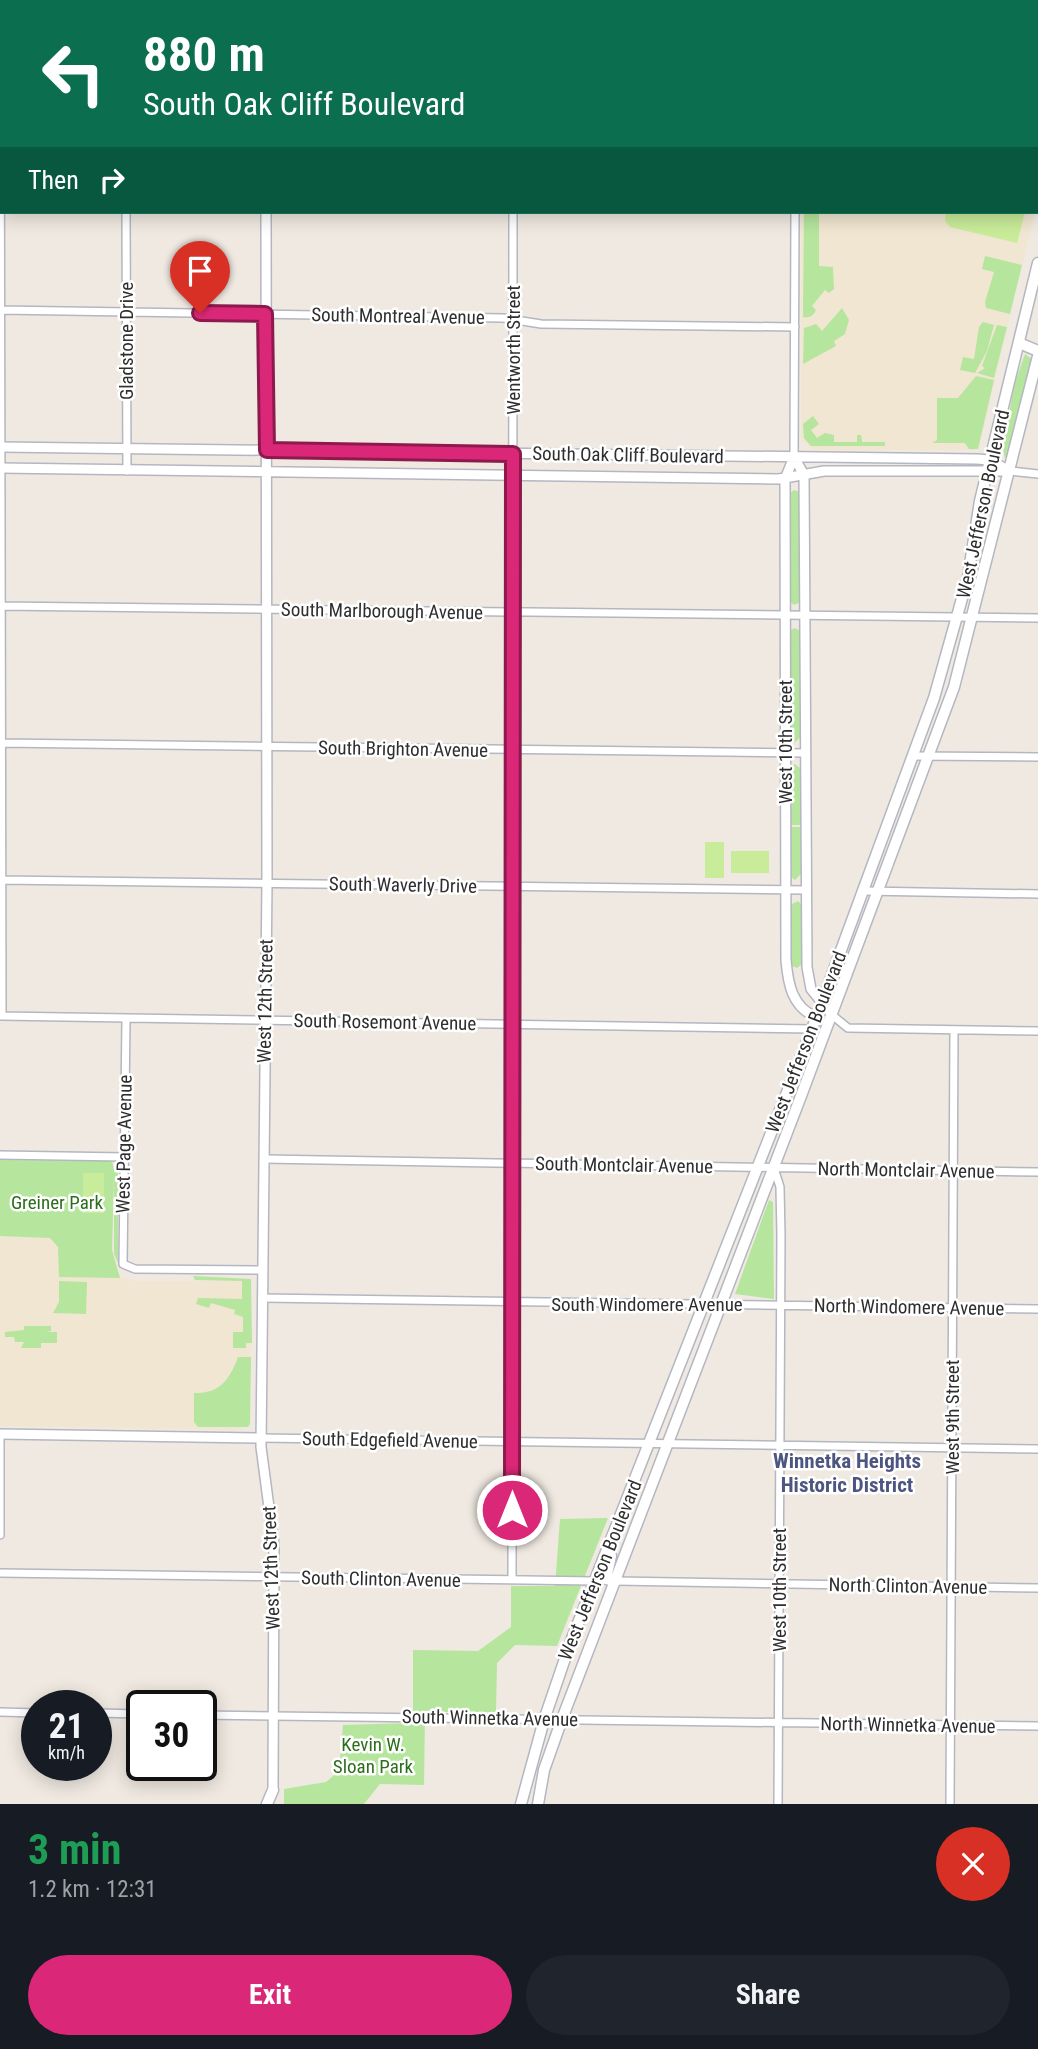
<!DOCTYPE html>
<meta charset="utf-8">
<style>
body{margin:0;font-family:"Roboto Condensed",sans-serif;background:#20242c;color:#f1f3f6;height:100vh;display:flex;flex-direction:column;font-size:26px;white-space:nowrap}
*{box-sizing:border-box;margin:0}
p{font-size:23px;color:#9ea1a6}
.icon{flex:none;width:38px;height:38px;fill:none;stroke:currentColor;stroke-width:2;stroke-linecap:round;stroke-linejoin:round}
.map{position:relative;height:1804px;overflow:hidden}
.side{display:flex;flex-direction:column;background:#171b24;flex:1}
.side>*{flex:none}
.banner{position:absolute;left:0px;top:0px;width:1040px;height:214px;box-shadow:0 4px 18px #0003;background:#0b6e4f;color:#fff;overflow:hidden}
.speed{position:absolute;left:21px;top:1690px;display:flex;gap:14px;font-size:35px;font-weight:700;text-align:center}
.speed>*{display:grid;place-content:center;width:91px;height:91px;border-radius:50%;background:#171b24;box-shadow:0 4px 18px #0003;line-height:1}
.speed small{font-size:18px;font-weight:400}
.speed .limit{border:4px solid #111;border-radius:10px;background:#fff;color:#111}
.pin{position:absolute;display:grid;place-items:center;width:60px;height:60px;color:#fff;margin:-72px -30px;border-radius:50% 50% 50% 0;rotate:-45deg;box-shadow:0 0 7px #0007}
.pin .icon{rotate:45deg}
.me{position:absolute;width:77px;margin:-38px;rotate:0deg;stroke-linejoin:round;filter:drop-shadow(0 0 5px #0008)}
.turn{display:flex;align-items:center;gap:24px;height:147px;padding:0 28px;font-size:32px}
.turn .icon{width:91px;height:91px;stroke-width:2.5}
.turn b{display:block;font-size:49px;line-height:60px}
.then{display:flex;align-items:center;height:66px;padding:0 28px;background:#0003;gap:14px;font-size:26px}
.round{display:grid;place-items:center;flex:none;width:74px;height:74px;border-radius:37px;background:#20242c}
.head{display:flex;align-items:center;justify-content:space-between;height:119px;padding:0 28px}
h1{font-size:42px;font-weight:700;line-height:52px;color:#1e9e55}
.primary-button{display:flex;gap:14px;margin-top:auto;padding:14px 28px}
.primary-button a{flex:1;height:80px;border-radius:42px;background:#db2777;color:#fff;font-size:28px;font-weight:700;line-height:80px;text-align:center}
.primary-button a+a{background:#20242c;color:#f1f3f6}
.map>svg:first-child{display:block}
</style>
<div class="map">
<svg width="1038" height="1804" viewBox="0 0 1038 1804">
<rect width="100%" height="100%" fill="#efe9e1"/>
<path fill="#f0e6d1" d="M801 212H1035L978 450H813L801 440Z
M0 1236 112 1239 114 1264 120 1277 135 1281H251L249 1424 239 1430 0 1426Z"/>
<path fill="#b6e59e" d="M804 212H822L819 214V266L833 267 834 289 829 293 825 290 812 306 816 310C813 316 810 318 803 317Z
M985 256 1022 265 1010 314 986 308 985 302 994 272 982 269Z
M842 308 849 320 845 334 834 341 836 346 803 364 804 328 816 324 822 331Z
M983 322 994 325 987 351 975 373 960 370 963 357 974 359 979 327Z
M997 325 1007 327 994 378 977 373 985 368 982 366Z
M1025 354 1032 359 1009 453 1005 458 1003 449 1014 385Z
M976 376 994 380 978 449H969L965 443H932L937 440V398H958Z
M813 416 819 424 811 430 817 438 825 433 834 435V442H857V435H861L862 442H885V446H811L804 438 803 424Z
M794 490 801 492V602L794 605 789 601V494Z
M794 628 801 631V737L794 743 789 739V632Z
M795 764 802 770V825H789L790 767Z
M789 827H802V873L795 880 790 876Z
M798 901 803 906 802 964 797 968 790 965V905Z
M0 1160 112 1161 114 1170 116 1163 118 1168V1263L114 1254V1176L112 1250 120 1278 59 1277 58 1247 50 1238 0 1236Z
M769 1200 773 1202 774 1299 735 1294Z
M193 1276 251 1279 252 1343H246V1348H233V1332H243V1317L234 1314 235 1310 211 1303 209 1308 196 1304 198 1298 242 1299V1281L195 1280Z
M59 1281 87 1282 86 1314 53 1313 59 1302Z
M24 1326H51V1331L46 1332H57V1343H41V1348H21L24 1342H15L14 1337H5V1332L24 1330Z
M238 1357H251L250 1424 248 1427H198L194 1422V1393C220 1394 230 1379 238 1357Z
M608 1518 557 1646 515 1645 497 1663 496 1712H425L424 1785 380 1784 364 1804H284V1789L326 1782 339 1771 343 1725 413 1723V1650L478 1651 511 1627V1586H555L560 1519Z"/>
<path fill="#c9ec9a" d="M946 212H1025L1017 243 950 227 945 221Z
M705 842H724V878H705Z
M731 851H769V873H731Z
M83 1173H104V1213H83Z"/>
<g fill="none" stroke-linecap="round" stroke-linejoin="round">
<g stroke="#b4b7c1" stroke-width="10">
<path id="minor" d="M512 0V2
M683 0V2
M795 0V2
M125 2V0
M906 2V0
M1017 2V0
M0 43 2 1016
M126 212 127 471
M1 310 503 318 541 324 795 327
M794 457 795 212
M1010 471 1038 474
M0 606 1038 618
M2 743 806 753
M913 756 1038 757
M1 880 807 890
M865 891 1038 894
M832 1015 848 1028 1038 1031
M1 1016 812 1029
M126 1019 123 1264 135 1269 262 1270
M0 1155 124 1157
M264 1159 1038 1172
M774 1168 780 1187 781 1236 778 1804
M262 1298 1038 1309
M261 1438 1038 1449
M0 1535V1434
M0 1573 594 1581
M512 1580 513 212
M616 1581 1038 1588
M0 1712 37 1713
M96 1713 142 1714
M201 1715 1038 1726
M950 1804 954 1030"/>
</g>
<g stroke="#b4b7c1" stroke-width="12">
<path id="tertiary" d="M265 0V2
M266 212 267 882 261 1447 274 1545 273 1790
M0 447 977 459 989 460 1010 471
M794 457 785 479 786 960C788 984 792 1007 816 1017
M794 457 804 475 807 967 811 989 832 1015
M0 468 779 479 824 471H1008
M0 1434 261 1438"/>
</g>
<g stroke="#b4b7c1" stroke-width="13">
<path id="secondary" d="M1025 2 1038 0
M0 16H2
M0 32H2
M1019 343 1038 351
M611 1556 606 1579 616 1581
M267 1804 273 1790
M521 1804 544 1720 571 1641 812 1029 934 698 968 577 980 501 1038 263
M538 1804 544 1770 562 1719 801 1096 954 687 1038 356"/>
</g>
<use href="#minor" stroke="#fff" stroke-width="7"/>
<use href="#tertiary" stroke="#fff" stroke-width="9"/>
<use href="#secondary" stroke="#fff" stroke-width="10"/>
</g>
<g fill="none" stroke-linecap="round" stroke-linejoin="round">
<g stroke="#8e194d" stroke-width="18">
<path id="route" d="M200 313 265 314 267 450 513 454 512 1510"/>
</g>
<use href="#route" stroke="#db2777" stroke-width="12"/>
</g>
<g text-anchor="middle" dominant-baseline="central" stroke-width="5" stroke-linejoin="round" paint-order="stroke">
<g font-size="19" fill="#2e2e2e" stroke="#fff">
<text transform="translate(398 316) rotate(1)">South Montreal Avenue</text>
<text transform="translate(126 341) rotate(-90)">Gladstone Drive</text>
<text transform="translate(513 350) rotate(-90)">Wentworth Street</text>
<text transform="translate(628 455) rotate(1)">South Oak Cliff Boulevard</text>
<text transform="translate(983 504) rotate(-78)">West Jefferson Boulevard</text>
<text transform="translate(382 611) rotate(1)">South Marlborough Avenue</text>
<text transform="translate(785 742) rotate(-90)">West 10th Street</text>
<text transform="translate(403 749) rotate(1)">South Brighton Avenue</text>
<text transform="translate(403 885) rotate(1)">South Waverly Drive</text>
<text transform="translate(265 1001) rotate(-89)">West 12th Street</text>
<text transform="translate(385 1022) rotate(1)">South Rosemont Avenue</text>
<text transform="translate(806 1042) rotate(-69)">West Jefferson Boulevard</text>
<text transform="translate(124 1144) rotate(-89)">West Page Avenue</text>
<text transform="translate(624 1165) rotate(1)">South Montclair Avenue</text>
<text transform="translate(906 1170) rotate(1)">North Montclair Avenue</text>
<text x="647" y="1304">South Windomere Avenue</text>
<text transform="translate(909 1307) rotate(1)">North Windomere Avenue</text>
<text transform="translate(952 1417) rotate(-90)">West 9th Street</text>
<text transform="translate(390 1440) rotate(1)">South Edgefield Avenue</text>
<text transform="translate(271 1568) rotate(-92)">West 12th Street</text>
<text transform="translate(600 1570) rotate(-68)">West Jefferson Boulevard</text>
<text transform="translate(381 1579) rotate(1)">South Clinton Avenue</text>
<text transform="translate(908 1586) rotate(1)">North Clinton Avenue</text>
<text transform="translate(779 1590) rotate(-90)">West 10th Street</text>
<text transform="translate(490 1718) rotate(1)">South Winnetka Avenue</text>
<text transform="translate(908 1725) rotate(1)">North Winnetka Avenue</text>
</g>
<g font-size="19" fill="#2c6e1b" stroke="#fff">
<text x="57" y="1202">Greiner Park</text>
<text x="373" y="1744">Kevin W.<tspan x="373" dy="22">Sloan Park</tspan></text>
</g>
<g font-size="21" font-weight="bold" fill="#4d5680" stroke="#fff">
<text x="847" y="1461">Winnetka Heights<tspan x="847" dy="24">Historic District</tspan></text>
</g>
</g>
</svg>
<div class="speed"><div>21<small>km/h</small></div><div class="limit">30</div></div>
<div class="pin" style="left:200px;top:313px;background:#d93025"><svg class="icon" aria-label="arrive" viewBox="0 0 24 24"><path d="M6 21V4h12l-3 4 3 4H6"/></svg></div>
<svg class="me" style="left:512px;top:1510px" viewBox="-20 -20 40 40"><circle r="17" fill="#db2777" stroke="#fff" stroke-width="3"/><path d="M0-11L8 9 0 5-8 9z" fill="#fff"/></svg>
<div class="banner">
<div class="turn"><svg class="icon" aria-label="left" viewBox="0 0 24 24"><path d="M17 20v-9H6M10 6l-5 5 5 5"/></svg><div><b>880 m</b>South Oak Cliff Boulevard</div></div>
<div class="then">Then<svg class="icon" aria-label="right" viewBox="0 0 24 24"><path d="M7 20v-9h11M14 6l5 5-5 5"/></svg></div>
</div>
</div>
<section class="side">
<div class="head"><div><h1>3 min</h1><p>1.2 km · 12:31</p></div><a class="round" style="background:#d93025;color:#fff"><svg class="icon" aria-label="close" viewBox="0 0 24 24"><path d="M6 6l12 12M18 6L6 18"/></svg></a></div>
<div class="primary-button"><a>Exit</a><a>Share</a></div>
</section>
